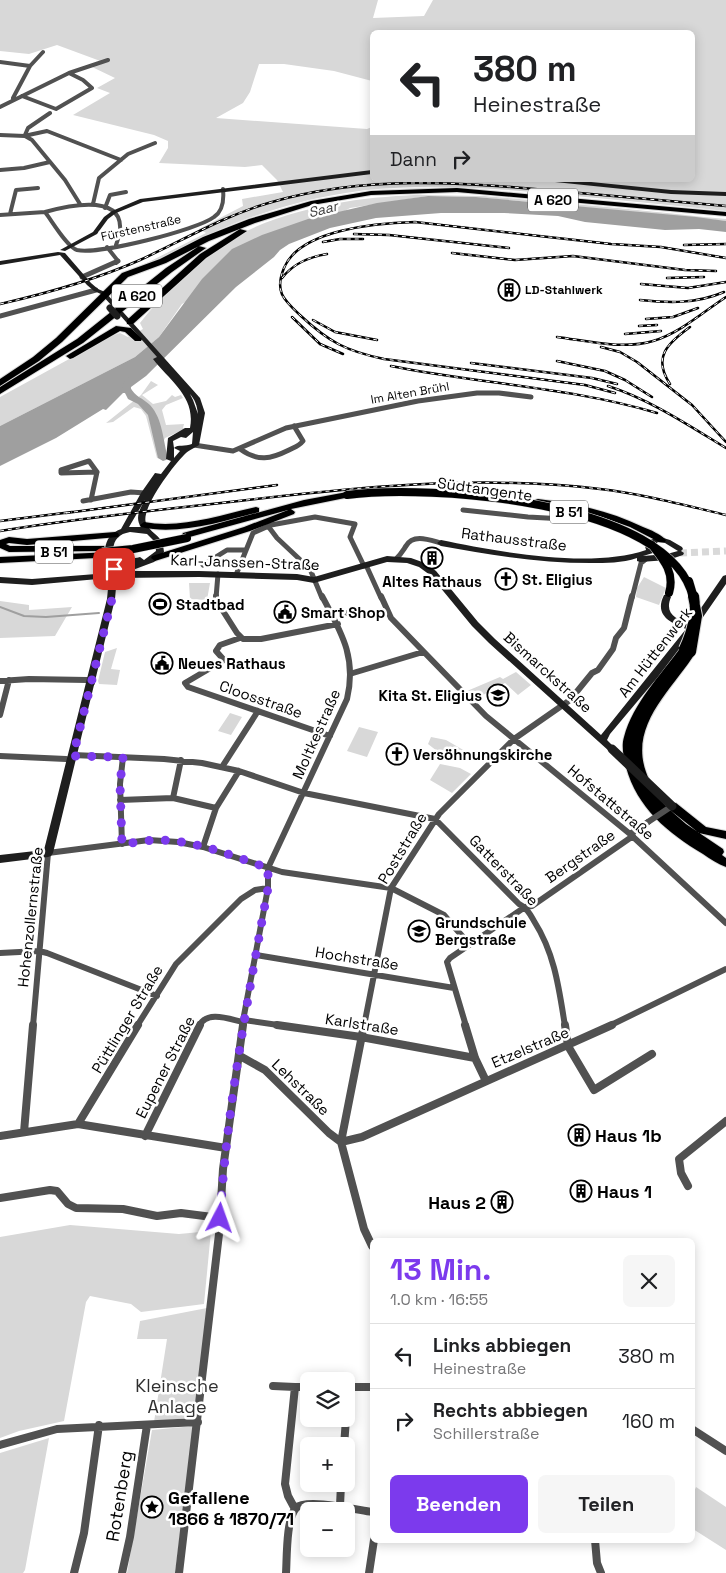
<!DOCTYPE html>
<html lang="de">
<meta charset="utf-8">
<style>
body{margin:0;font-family:"Space Grotesk",sans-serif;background:#f6f6f6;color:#202124;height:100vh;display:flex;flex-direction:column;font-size:19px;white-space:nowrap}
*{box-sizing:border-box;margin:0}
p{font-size:16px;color:#757577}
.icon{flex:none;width:28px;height:28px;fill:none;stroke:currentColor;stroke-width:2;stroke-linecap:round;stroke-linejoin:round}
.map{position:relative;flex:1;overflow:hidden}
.side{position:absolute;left:370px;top:1238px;width:325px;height:305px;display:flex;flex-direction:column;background:#fff;border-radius:8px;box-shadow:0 2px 12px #0003}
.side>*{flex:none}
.hud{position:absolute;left:370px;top:30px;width:325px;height:152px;border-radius:8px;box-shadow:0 2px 12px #0003;background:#fff;color:#202124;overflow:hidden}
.tools{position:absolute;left:300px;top:1372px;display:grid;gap:10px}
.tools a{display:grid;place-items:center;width:55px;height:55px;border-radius:8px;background:#fff;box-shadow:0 2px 12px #0003;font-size:25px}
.pin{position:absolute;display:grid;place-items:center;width:42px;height:42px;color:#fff;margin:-21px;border-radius:10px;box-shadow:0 2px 8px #0006}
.me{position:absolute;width:55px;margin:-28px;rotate:4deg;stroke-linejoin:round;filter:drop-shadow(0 0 4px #0008)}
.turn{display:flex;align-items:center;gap:18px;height:105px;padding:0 20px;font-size:22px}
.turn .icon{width:65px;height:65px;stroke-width:2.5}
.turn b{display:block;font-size:35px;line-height:42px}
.then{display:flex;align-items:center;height:48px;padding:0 20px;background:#0003;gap:10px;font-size:19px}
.round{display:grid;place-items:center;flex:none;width:52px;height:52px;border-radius:8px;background:#f6f6f6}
.headline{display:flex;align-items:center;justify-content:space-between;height:85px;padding:0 20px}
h1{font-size:30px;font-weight:600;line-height:38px;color:#7c3aed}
.cta{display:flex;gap:10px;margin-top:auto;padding:10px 20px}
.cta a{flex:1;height:58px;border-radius:8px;background:#7c3aed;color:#fff;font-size:20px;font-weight:600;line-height:58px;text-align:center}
.cta a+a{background:#f6f6f6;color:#202124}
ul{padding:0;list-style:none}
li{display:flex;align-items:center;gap:15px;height:65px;padding:0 20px;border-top:1px solid #e0e0e0}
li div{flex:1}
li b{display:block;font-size:19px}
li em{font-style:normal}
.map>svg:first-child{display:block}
</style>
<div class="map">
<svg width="726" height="1573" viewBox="0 0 726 1573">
<rect width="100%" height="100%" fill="#fff"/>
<path fill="#d8d8d8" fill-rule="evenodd" d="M0 0H378L373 18 424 16 433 0H726V211C672 205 618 200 564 195 473 186 383 179 294 204 269 211 243 219 219 230 192 242 166 257 137 268L206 233 199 229 243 206 242 199 283 192 277 180 262 165 245 167 159 163 168 148V141L154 135 73 115 110 93 97 88 115 78 90 66 103 62 57 45 29 54 0 51ZM372 32H692V180H372V127L367 129 216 118 243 103 250 92 259 64H284L334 71 372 81Z
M427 194C527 195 627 210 726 219V221L476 197 428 196 350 208 182 304 159 337 135 357 0 426V397L111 336 120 333 128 337 143 329 140 323C166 290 201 256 239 235 270 218 309 208 344 202 371 197 400 196 427 194Z
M151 381 158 385 142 395 153 404 166 401 172 395 175 397 181 395 183 398 166 405 162 410 166 425 184 424 183 428 185 429 165 438 162 445 165 455 162 459 157 458 146 416 141 409 134 407 113 422 106 423 141 395Z
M644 577 666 588 659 605 636 597 637 588Z
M189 583H210L207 600 190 599Z
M0 601 29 605V610L72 607 55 636 0 638Z
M117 648 111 669 120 670 117 685 99 684 98 681 105 652Z
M516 672 531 685 518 695 505 683 481 696 476 691 470 694 467 691 500 677 503 679Z
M230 713 242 717 231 735 218 731Z
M359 727 378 732 367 757 347 751Z
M431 737 446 740 465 751 460 757 437 751 428 744Z
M440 764 460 768 471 774 452 793 430 780Z
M70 1225 179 1234 211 1231 204 1304 141 1312 131 1304 90 1296 86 1302 64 1421 19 1431 0 1438V1237Z
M207 1308 194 1417 154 1422 167 1339H137L140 1321Z
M194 1426 175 1573H127L152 1430Z
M49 1438 25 1570 23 1573H0V1453Z
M696 1487 726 1507V1550L693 1529V1494Z"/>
<path fill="#9f9f9f" d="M428 196 476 197 696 217 726 221V232L699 229 665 230 585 222 558 216 504 213H441L376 218 330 228 289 244 280 250 274 257 236 287 146 376 131 387 130 393H123L106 410 103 409 56 438 0 466V426L135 357 159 337 202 279 232 249 262 235 308 219 377 203Z"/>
<path fill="#fff" d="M428 193 476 194 530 198 716 217 485 196 417 195Z"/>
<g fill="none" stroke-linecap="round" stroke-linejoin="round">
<path stroke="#9f9f9f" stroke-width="2" d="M0 607 24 616 46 617 99 613"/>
<path fill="#9f9f9f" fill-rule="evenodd" d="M129 377 133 380 130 387C135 397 143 398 150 405 163 419 163 441 168 458L166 460 163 461 158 458 148 415 138 404 128 399 122 387 126 378Z"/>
<path stroke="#d9d9d9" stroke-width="7" stroke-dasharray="7 4" stroke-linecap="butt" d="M680 553 726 551"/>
<g stroke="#dbdbdb" stroke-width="2">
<path id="primary" d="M347 492 350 493V497L291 509 295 512 294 514 250 531 155 561 151 558 152 556 244 527 288 510 186 538 182 535 183 533 304 500Z
M538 499C574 503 610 511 643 527 651 530 660 534 666 540L665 542H659L630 527 599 516 570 509 535 504V500Z
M256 507 259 508V512C224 521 177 536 141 527L140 525 144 522C181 529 220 515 256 507Z
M115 532 118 533 119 535 118 537 27 545 9 543 6 544 10 546H104L105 548 104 550 101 551 9 552 0 548V540L9 537 27 539Z
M112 552 116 555 115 557 0 563V557Z
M684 646 687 647 688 649 694 650 696 652C673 689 629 724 646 772 651 786 658 798 668 808L667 806 668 803H676L706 827 726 831V839L699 833 670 810 686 824 723 849 724 852 722 855 726 858V867C718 864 710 859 703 854 668 833 637 808 626 767 624 758 621 747 624 737 633 703 661 675 681 647Z"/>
</g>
<g stroke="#dbdbdb" stroke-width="2">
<path id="highway" d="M457 188 726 212V216L457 192 371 195 312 205 255 223 209 241 166 263 128 277 62 342 39 361 0 386V379L33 357 56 338 122 273 160 259 203 237 249 219 311 201 371 191Z
M240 229 247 231 206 258 133 324H127V320L200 254Z
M199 246 206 248 172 272 83 343 0 394V387L77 339 166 268Z
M116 326 131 328 142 339 141 341H135L125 332 120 331 73 358 70 359 66 356Z"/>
</g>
<path stroke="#515151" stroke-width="4" d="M0 62 30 66
M22 96 56 109 92 88 83 80 69 73
M13 98 30 66 43 52
M0 107 69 73 108 60
M0 135 25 136 32 140 65 180 80 204
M25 135 28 128 50 113
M24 136 47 131 121 160
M0 170 24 168 50 162
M93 204 99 178 128 154 155 143
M105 208 110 195 126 192
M10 214 16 190 38 188
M0 215 45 212
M116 245C118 239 121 232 120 226 119 193 63 207 45 212 52 221 67 247 77 250 98 255 197 230 214 217 223 211 224 199 223 189
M107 247 118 261 116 263"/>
<path stroke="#515151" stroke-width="5" d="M82 277 118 261
M0 316 96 290
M194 445 233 451 286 428 418 401 477 393H499L531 397
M240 449C258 462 271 459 289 450 295 447 299 446 303 441L294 426
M89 461 97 472 61 473V470Z
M91 500 97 472
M83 501 131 492 145 493
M463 510 528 517 583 520
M268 526 277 538 310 569 322 598
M396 559C401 554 402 552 406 546 413 533 430 540 441 543
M203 565 227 550H245
M366 565 381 598
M236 575 253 533 271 525 315 517 355 524 350 537 364 566
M216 598 218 574
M632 598 641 563 646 559"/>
<path stroke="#515151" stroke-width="6" d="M216 596V600L237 633 243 639H261L338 624
M381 596 391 618 486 716 630 834 726 923
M341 613H387
M240 638 220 645 216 651 224 660 185 683 188 687 330 736
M353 673 423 652
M0 681 29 679 87 680 92 683
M0 715 9 680
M73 755 164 759 202 763 239 771 304 793 435 819 519 904C527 908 530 914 534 921 555 954 559 989 565 1026
M0 756 66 759
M222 767 258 711
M173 798 181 760
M120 800 173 798 216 808
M630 834 648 822
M122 844 120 784 123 757
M203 847 216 808 239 771
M268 868 347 699C357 657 341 632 322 596
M0 953 39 951 47 953 157 996
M256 955 454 988
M244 1020 285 1026
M33 1026 48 853 149 840 178 842 203 847 282 872 391 888 444 915 469 944
M137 1026 176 964 241 899 255 890 268 888
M199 1026C207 1010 229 1019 243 1022
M242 1026 268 888V868
M364 1026 391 888 439 814 514 739 570 700 592 673 598 670 613 649 616 638 624 628 632 596
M466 1026 447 962 450 958 525 907 532 906 633 836
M609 1026 726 969"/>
<path stroke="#515151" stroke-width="8" d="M277 1025 361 1037 475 1058
M364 1025 341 1142 364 1229 372 1246
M465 1025 475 1058 486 1081
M565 1025 568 1046 594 1090 652 1054
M240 1056 265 1070 329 1133 341 1142
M78 1124 138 1025
M24 1132 33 1025
M0 1136 78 1124 226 1148
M145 1136 200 1025
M341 1142 362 1137 612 1025
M688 1186 681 1173 679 1159 726 1121
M0 1198 50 1190 57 1191 68 1204 76 1208 123 1209 157 1216 181 1213 220 1218
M273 1386 295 1387 285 1484 288 1496 295 1509
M295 1387H309
M346 1387V1409
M348 1387H372
M692 1429 726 1451
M0 1445 57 1429 198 1422
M344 1446 346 1419
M340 1506 341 1484
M595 1540 597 1563 601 1573
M74 1573 84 1533 99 1425
M122 1573 130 1537 147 1425
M179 1573 219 1234 223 1169 243 1025
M286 1573C287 1558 286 1519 296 1508 306 1498 357 1510 372 1512
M369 1573 374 1540"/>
<path fill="#1e1e1e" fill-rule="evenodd" d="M372 170V174L143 202 116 213 108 219 97 234 65 251 60 250 93 232 104 217 112 211 140 199Z
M552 180H571L671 190 726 192V196L671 194 555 182Z
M58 252 65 253 91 283 98 289 105 292 116 304V306H112L101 294 94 291 87 285 60 255 0 265V261Z
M121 311 123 312 200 398 205 413 199 445C195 448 189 450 186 453 175 463 140 509 146 523 151 535 163 534 164 552L154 562 130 571H199L297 574 314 577 387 556 411 558 425 563 436 571 478 622 495 639 601 735 686 629C670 623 654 615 664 595L667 594 671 597C664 614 676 619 690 624L723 576 726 575V584L701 620 657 678 610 734 607 740 616 749 612 752 609 751 489 643 472 626 430 575 419 567 407 563 387 562 314 583 297 580 199 577 120 578 117 576 115 599 53 853 51 856 48 857 0 863V855L44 850 107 599 109 578 32 585 0 583V577L32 579 109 573 110 557 105 550C106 539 111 533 121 529L141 493 155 473 161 474 171 461 166 459 168 438 185 428H190C196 397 170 381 153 359L157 357 119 314 118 313ZM190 394C195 400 197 405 198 414L193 400ZM193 432 192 444C185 447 178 444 174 448L173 441 181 437 186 438ZM174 448 180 451 174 458ZM146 498C141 507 134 517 141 527H129ZM130 532 147 534 155 542 156 551 144 560 140 557C129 560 120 559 113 550 114 539 119 534 130 532ZM117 561 126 564H134L122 569 117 574Z
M660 537 670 540 682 547 683 549 681 551 684 553 683 555 668 560 640 562 637 561V558C622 563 606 563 591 563 540 563 490 555 441 546L437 543 441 540C499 552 590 569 646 550L645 546 650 540ZM658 542 665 543 678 551 667 554 643 556 653 553V546Z"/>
<use href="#primary" fill="#000" fill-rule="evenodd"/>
<use href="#highway" fill="#000" fill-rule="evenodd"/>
<g stroke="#000" stroke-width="2.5">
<path id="rail" d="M354 234 389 235 509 248
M323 242 340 239H363
M684 245 726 244
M452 253 515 260 573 256 685 270 716 271
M282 278C294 263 309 257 327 254
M667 278 704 277
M641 284 688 288 726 282
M640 300C669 303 696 304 724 292
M0 304C48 293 95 280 140 260 184 240 225 215 272 202 365 175 461 182 557 191 613 196 670 201 726 206
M292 317 320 344 343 354
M646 319 673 317 698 308
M313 320 335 332 377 340
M639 326 657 325
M625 334 661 331
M557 337C588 341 623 350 653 341 680 333 703 312 726 297
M601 347 620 352 637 362 692 405 726 442
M557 361 605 371 625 380 652 397
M471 363 592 378 617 384
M391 366C480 384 570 387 657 413
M670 384C652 357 668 343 690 327
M608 386C651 400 688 425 726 448
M615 393 585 385 384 359C346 351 329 342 301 316 284 300 274 292 284 268 300 229 378 223 415 222L611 244 661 247 726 258
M66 513 277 485
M0 521 72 512
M0 531C73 519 147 511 221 503 347 488 474 474 600 489 643 494 684 505 726 515"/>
</g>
<use href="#rail" stroke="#fff" stroke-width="1" stroke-dasharray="4" stroke-linecap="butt"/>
<g stroke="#dbdbdb" stroke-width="9" stroke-linecap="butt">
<path id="primary-bridge-far1" d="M347 495C427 484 672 500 693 598
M652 545C664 560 675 573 669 593
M102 552 133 549 187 538
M689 581 694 598"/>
</g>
<g stroke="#dbdbdb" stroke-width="12" stroke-linecap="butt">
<path id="primary-bridge" d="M684 649C692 632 697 615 694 596
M691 652 697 616 693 596"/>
</g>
<path stroke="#515151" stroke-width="6" d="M648 822 672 806"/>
<path stroke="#1e1e1e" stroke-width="7" d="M110 308 117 316"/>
<path stroke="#1e1e1e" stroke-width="9" d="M612 749 672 806"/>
<use href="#primary-bridge-far1" stroke="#000" stroke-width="8"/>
<use href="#primary-bridge" stroke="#000" stroke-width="10"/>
</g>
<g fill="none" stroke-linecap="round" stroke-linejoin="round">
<path stroke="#7c3aed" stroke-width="9" stroke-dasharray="0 16.2" d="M114 569 112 599 73 756 123 757 120 784 122 844C134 843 147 840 160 840 197 841 233 856 268 868V888C248 998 227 1107 220 1218"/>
</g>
<defs>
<g id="building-ring" transform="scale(1.125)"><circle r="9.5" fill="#fff" stroke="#000" stroke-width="1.5"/><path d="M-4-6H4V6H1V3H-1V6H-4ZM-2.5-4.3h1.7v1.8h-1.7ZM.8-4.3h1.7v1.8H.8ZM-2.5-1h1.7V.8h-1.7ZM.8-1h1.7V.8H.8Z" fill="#000"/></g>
<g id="church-ring" transform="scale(1.125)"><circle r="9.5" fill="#fff" stroke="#000" stroke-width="1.5"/><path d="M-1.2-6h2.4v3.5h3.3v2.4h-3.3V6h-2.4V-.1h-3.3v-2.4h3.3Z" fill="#000"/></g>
<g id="stadium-ring" transform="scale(1.125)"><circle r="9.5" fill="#fff" stroke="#000" stroke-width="1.5"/><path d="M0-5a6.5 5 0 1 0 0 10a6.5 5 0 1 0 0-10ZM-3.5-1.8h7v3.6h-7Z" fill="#000"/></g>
<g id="civic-ring" transform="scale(1.125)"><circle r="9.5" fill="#fff" stroke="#000" stroke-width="1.5"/><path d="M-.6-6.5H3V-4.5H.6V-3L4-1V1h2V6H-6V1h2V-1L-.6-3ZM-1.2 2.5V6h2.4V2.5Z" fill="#000"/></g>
<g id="school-ring" transform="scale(1.125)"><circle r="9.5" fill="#fff" stroke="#000" stroke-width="1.5"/><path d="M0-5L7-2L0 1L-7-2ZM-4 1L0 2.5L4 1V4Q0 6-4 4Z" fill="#000"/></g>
<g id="sight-ring" transform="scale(1.125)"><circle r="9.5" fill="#fff" stroke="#000" stroke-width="1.5"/><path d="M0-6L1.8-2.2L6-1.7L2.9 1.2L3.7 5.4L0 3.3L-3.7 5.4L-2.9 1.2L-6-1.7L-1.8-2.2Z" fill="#000"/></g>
</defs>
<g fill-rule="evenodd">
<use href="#building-ring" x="509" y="290"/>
<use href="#building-ring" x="432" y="558"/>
<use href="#church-ring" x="506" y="579"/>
<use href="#stadium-ring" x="160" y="604"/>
<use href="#civic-ring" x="285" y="612"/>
<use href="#civic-ring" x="162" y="663"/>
<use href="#school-ring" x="498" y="695"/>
<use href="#church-ring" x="397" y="754"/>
<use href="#school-ring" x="419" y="931"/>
<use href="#building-ring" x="579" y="1135"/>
<use href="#building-ring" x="581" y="1191"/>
<use href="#building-ring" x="502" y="1202"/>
<use href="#sight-ring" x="152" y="1507"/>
</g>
<g text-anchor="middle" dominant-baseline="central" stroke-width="5" stroke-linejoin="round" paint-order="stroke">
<g font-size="12" fill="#000" stroke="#fff">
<text transform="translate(141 228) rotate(-13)">Fürstenstraße</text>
<text transform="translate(410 393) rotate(-10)">Im Alten Brühl</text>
</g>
<g font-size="12" font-weight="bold" fill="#000" stroke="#fff" text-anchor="start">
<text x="525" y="290">LD-Stahlwerk</text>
</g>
<g fill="#fff" stroke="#4c4c4c" stroke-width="1">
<rect x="528" y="188.5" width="50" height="23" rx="4"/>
<rect x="112" y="284.5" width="50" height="23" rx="4"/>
<rect x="550" y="500.5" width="38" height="23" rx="4"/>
<rect x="35" y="540.5" width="38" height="23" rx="4"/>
</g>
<g font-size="14" font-weight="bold" fill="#000">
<text x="553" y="200">A 620</text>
<text x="137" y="296">A 620</text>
<text x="569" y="512">B 51</text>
<text x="54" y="552">B 51</text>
</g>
<g font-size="14" font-style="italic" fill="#404040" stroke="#fff">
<text transform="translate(323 209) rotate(-14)">Saar</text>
</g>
<g font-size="15" fill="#000" stroke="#fff">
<text transform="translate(485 489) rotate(8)">Südtangente</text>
<text transform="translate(514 539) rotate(7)">Rathausstraße</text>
<text transform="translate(245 562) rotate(2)">Karl-Janssen-Straße</text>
<text transform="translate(655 652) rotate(-52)">Am Hüttenwerk</text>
<text transform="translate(548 672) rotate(42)">Bismarckstraße</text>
<text transform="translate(261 699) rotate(19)">Cloosstraße</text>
<text transform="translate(316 734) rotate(-66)">Moltkestraße</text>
<text transform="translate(611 802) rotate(40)">Hofstattstraße</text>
<text transform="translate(402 848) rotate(-59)">Poststraße</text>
<text transform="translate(580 856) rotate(-35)">Bergstraße</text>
<text transform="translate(504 870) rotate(46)">Gatterstraße</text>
<text transform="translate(30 917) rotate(-84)">Hohenzollernstraße</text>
<text transform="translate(357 958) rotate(9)">Hochstraße</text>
<text transform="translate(127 1019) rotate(-59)">Püttlinger Straße</text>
<text transform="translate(362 1024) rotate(9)">Karlstraße</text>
<text transform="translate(530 1047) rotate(-23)">Etzelstraße</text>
<text transform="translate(165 1067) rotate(-63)">Eupener Straße</text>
<text transform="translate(301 1087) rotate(44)">Lehstraße</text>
</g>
<g font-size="15" font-weight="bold" fill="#000" stroke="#fff" text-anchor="start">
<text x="522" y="579">St. Eligius</text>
<text x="432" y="581" text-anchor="middle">Altes Rathaus</text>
<text x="176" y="604">Stadtbad</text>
<text x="301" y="612">Smart Shop</text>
<text x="178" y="663">Neues Rathaus</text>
<text x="482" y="695" text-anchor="end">Kita St. Eligius</text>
<text x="413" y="754">Versöhnungskirche</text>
<text x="435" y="922">Grundschule<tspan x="435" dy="17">Bergstraße</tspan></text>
</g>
<g font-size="18" font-weight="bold" fill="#000" stroke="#fff" text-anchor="start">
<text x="595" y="1135">Haus 1b</text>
<text x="597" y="1191">Haus 1</text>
<text x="486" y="1202" text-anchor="end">Haus 2</text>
<text x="168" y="1497">Gefallene<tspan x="168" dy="21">1866 &amp; 1870/71</tspan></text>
</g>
<g font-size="18" fill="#2f2f2f" stroke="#fff">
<text x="177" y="1385">Kleinsche<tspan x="177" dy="21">Anlage</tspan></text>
</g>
<g font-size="18" fill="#000" stroke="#fff">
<text transform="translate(119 1496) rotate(-81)">Rotenberg</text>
</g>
</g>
</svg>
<div class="tools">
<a><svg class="icon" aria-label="layers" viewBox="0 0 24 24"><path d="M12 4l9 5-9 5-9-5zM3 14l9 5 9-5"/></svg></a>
<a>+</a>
<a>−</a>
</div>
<div class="pin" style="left:114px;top:569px;background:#d93025"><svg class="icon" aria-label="arrive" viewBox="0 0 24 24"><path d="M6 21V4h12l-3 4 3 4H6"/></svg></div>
<svg class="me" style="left:220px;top:1218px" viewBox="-20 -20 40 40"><path d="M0-17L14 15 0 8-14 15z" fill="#7c3aed" stroke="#fff" stroke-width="4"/></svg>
<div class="hud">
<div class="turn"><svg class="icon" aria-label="left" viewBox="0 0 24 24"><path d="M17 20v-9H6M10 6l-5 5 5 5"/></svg><div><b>380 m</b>Heinestraße</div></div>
<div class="then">Dann<svg class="icon" aria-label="right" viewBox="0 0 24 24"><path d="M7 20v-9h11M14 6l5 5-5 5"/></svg></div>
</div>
<section class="side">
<div class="headline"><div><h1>13 Min.</h1><p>1.0 km · 16:55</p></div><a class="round"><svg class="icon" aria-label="close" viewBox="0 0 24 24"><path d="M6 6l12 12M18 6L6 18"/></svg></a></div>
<ul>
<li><svg class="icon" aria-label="left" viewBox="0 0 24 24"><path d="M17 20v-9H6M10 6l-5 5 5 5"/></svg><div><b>Links abbiegen</b><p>Heinestraße</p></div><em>380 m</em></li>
<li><svg class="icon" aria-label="right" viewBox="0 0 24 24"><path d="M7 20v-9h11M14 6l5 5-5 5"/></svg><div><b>Rechts abbiegen</b><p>Schillerstraße</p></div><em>160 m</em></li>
</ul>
<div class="cta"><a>Beenden</a><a>Teilen</a></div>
</section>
</div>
